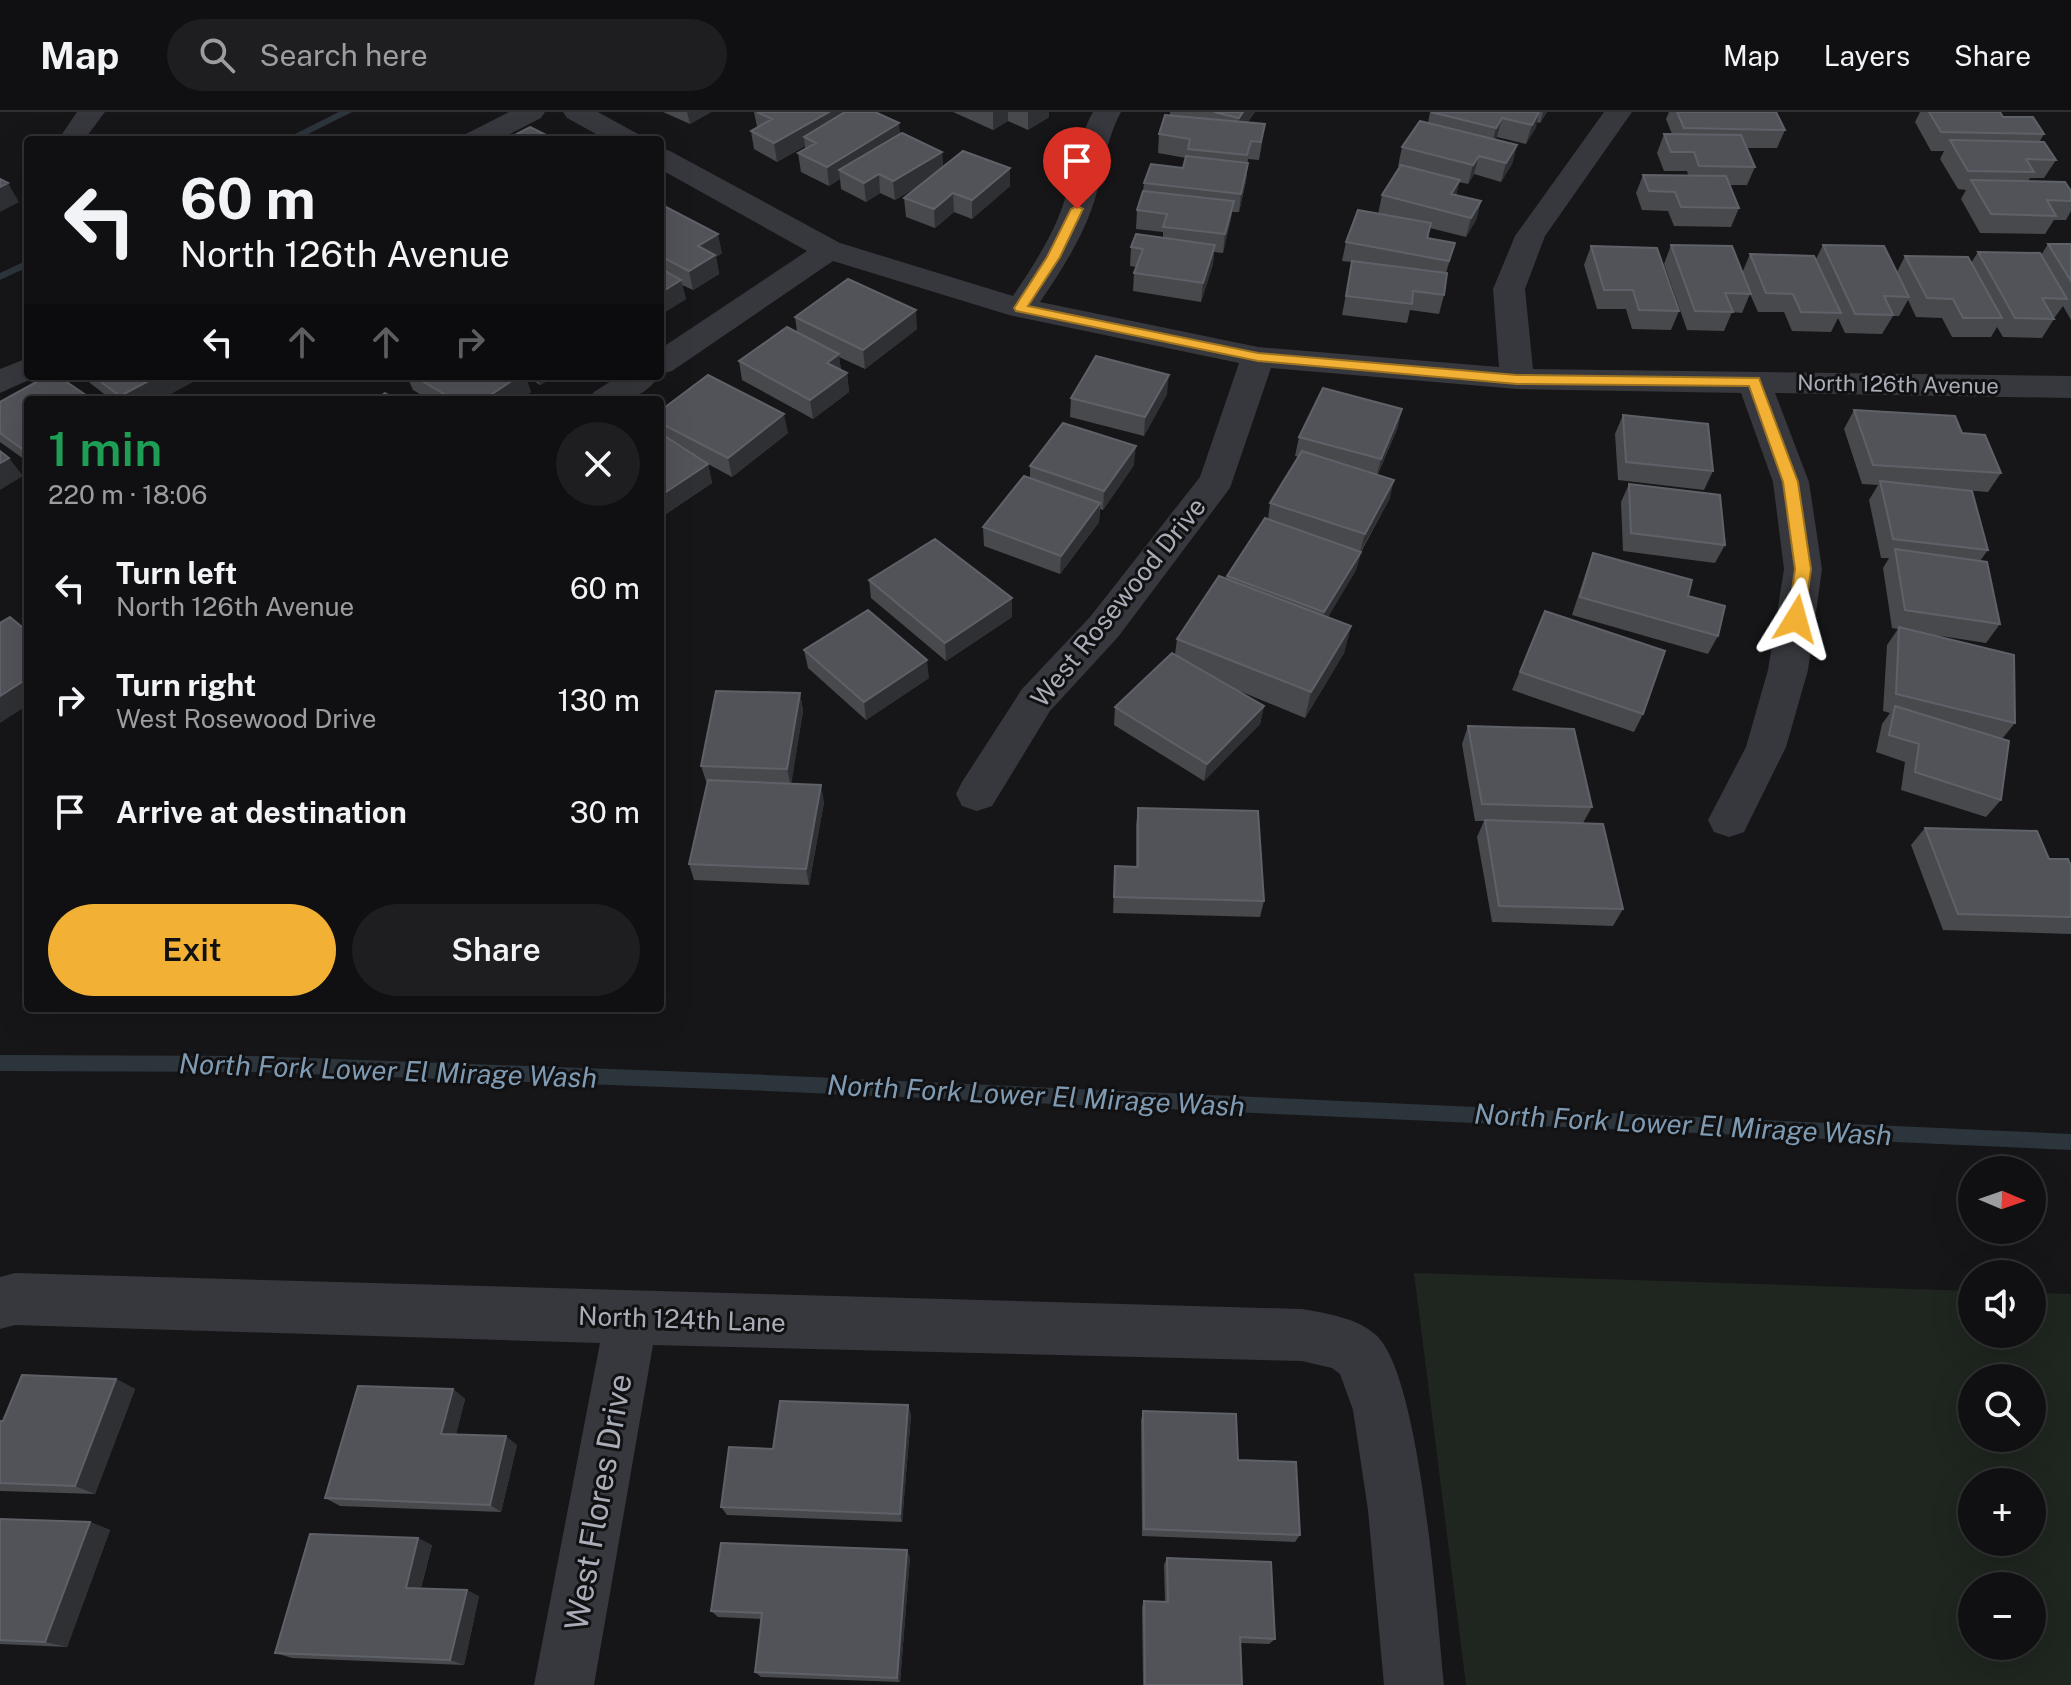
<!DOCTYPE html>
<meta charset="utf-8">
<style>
body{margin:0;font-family:"Public Sans",sans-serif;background:#1e1e20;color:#f1f3f6;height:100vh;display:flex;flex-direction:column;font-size:30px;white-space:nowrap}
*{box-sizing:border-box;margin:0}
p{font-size:26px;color:#9c9d9f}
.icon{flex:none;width:44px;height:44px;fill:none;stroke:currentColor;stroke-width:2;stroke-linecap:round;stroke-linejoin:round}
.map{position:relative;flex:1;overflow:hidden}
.side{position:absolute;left:24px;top:284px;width:640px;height:616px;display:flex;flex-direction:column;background:#101012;border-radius:8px;box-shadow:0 8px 32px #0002,0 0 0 2px #303032}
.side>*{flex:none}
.banner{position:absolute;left:24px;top:24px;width:640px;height:244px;border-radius:8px;box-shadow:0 8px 32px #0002,0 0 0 2px #303032;background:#101012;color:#f1f3f6;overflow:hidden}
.needle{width:52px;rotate:92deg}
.fabs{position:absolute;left:1958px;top:1044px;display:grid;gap:16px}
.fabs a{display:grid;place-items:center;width:88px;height:88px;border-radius:50%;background:#101012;box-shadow:0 8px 32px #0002,0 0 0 2px #303032;font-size:40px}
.pin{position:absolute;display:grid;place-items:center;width:68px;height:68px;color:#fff;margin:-82px -34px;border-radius:50% 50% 50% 0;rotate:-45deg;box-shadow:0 0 8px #0007}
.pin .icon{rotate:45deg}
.me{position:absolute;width:88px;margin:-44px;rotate:8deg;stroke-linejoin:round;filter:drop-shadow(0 0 6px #0008)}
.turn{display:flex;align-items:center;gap:28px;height:168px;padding:0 24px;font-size:36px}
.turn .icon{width:104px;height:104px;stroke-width:2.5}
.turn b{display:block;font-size:56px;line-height:68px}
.lanes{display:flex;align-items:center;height:76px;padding:0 24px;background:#0003;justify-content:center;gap:40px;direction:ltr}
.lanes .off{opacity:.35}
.round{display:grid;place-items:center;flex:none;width:84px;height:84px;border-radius:42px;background:#1e1e20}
.overview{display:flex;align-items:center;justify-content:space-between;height:136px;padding:0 24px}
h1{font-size:48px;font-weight:600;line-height:60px;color:#1e9e55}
.button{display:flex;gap:16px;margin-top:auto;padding:16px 24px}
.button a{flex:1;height:92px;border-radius:48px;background:#f2b134;color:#111;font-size:32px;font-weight:600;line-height:92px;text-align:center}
.button a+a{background:#1e1e20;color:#f1f3f6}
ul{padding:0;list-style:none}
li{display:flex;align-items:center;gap:24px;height:112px;padding:0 24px}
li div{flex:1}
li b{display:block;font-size:30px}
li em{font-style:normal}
header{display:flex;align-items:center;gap:48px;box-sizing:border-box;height:112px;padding:0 40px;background:#101012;border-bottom:2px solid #303032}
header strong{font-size:38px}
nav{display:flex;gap:44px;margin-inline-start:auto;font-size:28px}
.search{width:560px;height:72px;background:#1e1e20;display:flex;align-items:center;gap:20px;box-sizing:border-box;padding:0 28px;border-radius:44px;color:#9c9d9f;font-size:30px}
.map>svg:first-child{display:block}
</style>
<header>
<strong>Map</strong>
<div class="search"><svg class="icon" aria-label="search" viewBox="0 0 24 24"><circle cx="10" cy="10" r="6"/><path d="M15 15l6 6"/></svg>Search here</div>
<nav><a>Map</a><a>Layers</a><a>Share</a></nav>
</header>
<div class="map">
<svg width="2071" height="1573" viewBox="0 0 2071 1573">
<rect width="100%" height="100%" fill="#161618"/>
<path fill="#1e261f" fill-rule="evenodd" d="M1414 1161 1972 1179V1222H2032V1181L2071 1182V1573H1466ZM1972 1266H2032V1326H1972ZM1972 1370H2032V1430H1972ZM1972 1474H2032V1534H1972Z"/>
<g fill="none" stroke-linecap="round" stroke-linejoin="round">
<path fill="#2c353c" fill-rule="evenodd" d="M339 0H352L296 28H283Z
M28 148V155L0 168V161Z
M0 943 251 944 746 962 2071 1022V1038L746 978 251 960 0 959Z"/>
<path fill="#37383d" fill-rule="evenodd" d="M77 0H105L84 28H58Z
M509 0H545L541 6 498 28H462L466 22Z
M563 0H598L638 22 642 28H607L567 6Z
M1093 0H1121C1105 29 1104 60 1094 90 1082 127 1061 159 1040 190L1258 235 1499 255 1493 177 1515 124 1604 0H1632L1545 124 1525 177 1533 257 2071 264V286L1775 281 1809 370 1822 457 1808 558 1786 635 1744 720 1729 725 1714 720 1708 708 1746 635 1768 558 1784 457 1773 370 1741 281 1517 277 1271 256 1230 376 1118 525 1050 599 992 694 977 699 962 694 956 682 962 670 1022 577 1090 505 1200 365 1239 251 1009 203 833 149 672 259 660 262V237L807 139 660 57V36L670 39 840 131 1013 184C1033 154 1053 124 1064 90 1075 59 1077 28 1093 0Z
M28 246V264H38L0 281V257Z
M619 264H659C641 291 617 288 589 288L594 280Z
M15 1161 1302 1197C1325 1201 1358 1206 1376 1223 1421 1264 1437 1505 1444 1573H1384L1368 1398 1353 1298 1340 1262 1332 1256 1302 1249 653 1233 594 1573H534L600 1231 15 1213 0 1217V1165Z"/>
</g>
<path fill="#47494d" d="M663 0H711L690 12Z
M754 0H844L942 40 943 55 1010 74 972 107 954 100 935 116 906 105 904 86 922 72 895 88 880 81 866 90 841 77 840 67 829 74 801 60 798 41 805 37V34L777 50 754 37 751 19 757 15Z
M953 0H1049V5L1028 18 1008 9 993 18Z
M1170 0H1255L1247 11 1262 31 1259 48 1248 47 1246 69 1239 100H1232L1223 141 1214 140 1213 152 1201 190 1133 179 1134 161 1136 155 1130 154 1131 135 1163 126V120L1136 117 1137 98 1143 79 1144 71 1183 56 1186 46 1158 41 1159 22 1170 4Z
M1430 0H1547L1540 11 1537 10 1526 32 1497 25 1495 28 1517 33 1512 52 1501 70 1474 62 1468 72 1459 70 1456 83 1481 89 1476 108 1466 125 1430 116 1428 126 1455 131 1446 161 1444 183 1439 202 1410 198 1407 211 1342 203 1352 150 1342 149 1346 130 1378 102 1382 83 1400 55 1398 54 1402 35 1428 11Z
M1669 0H1776L1785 18 1777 36H1747L1755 55 1747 73H1729L1739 96 1731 115 1674 114 1668 99 1642 98 1636 81 1643 63H1688L1687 59H1664L1657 41 1664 22H1672L1666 7Z
M1920 0H2000L2003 5 2044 22 2040 29 2056 48 2044 66H2030L2028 69 2071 79V99L2066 108H2054L2045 122 1980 121 1961 87 1966 78 1958 77 1940 47 1944 39H1931L1915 10Z
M660 99 722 141 716 145 719 162 693 178 682 173 686 187 660 203Z
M2048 132H2071V208L2063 194 2055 205H2053L2054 207 2042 226 2003 225 1997 215 1991 225H1952L1942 206 1916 205 1908 188 1899 204H1893L1882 222 1845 221 1838 206 1831 220 1792 219 1784 200H1758L1750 182 1742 201 1732 200 1724 219 1687 218 1664 152 1671 133 1742 161 1750 142 1816 147 1823 133 1897 160 1905 144 1971 151 1978 140 2041 143Z
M1591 134 1679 199 1671 218 1632 217 1626 197H1597L1584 153Z
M795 205 917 217 865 257 839 245 841 258 847 261 849 280 813 307 742 268 739 249 797 220Z
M85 264H196L198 267 159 288H112L90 271Z
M407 264H525L531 280 518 288H430L413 278Z
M526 264H556L540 273Z
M1167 282 1144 324 1070 305 1071 286Z
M28 288V350L0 330V290Z
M1854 298 1962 321 2001 361 1988 380 1963 378 1988 438 1980 449 2000 512 1986 531 1928 522 2015 611 2002 627 2001 688 1986 705 1901 678 1905 650 1876 640 1882 612 1890 601 1883 599 1887 533 1898 517 1892 516 1883 456 1889 446H1881L1869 388 1878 373 1862 372 1844 317Z
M660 299 788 321 732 365 708 352 712 371 660 406Z
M1623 303 1713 359 1704 378 1618 368 1615 322Z
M1398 315 1378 362 1390 386 1361 440 1356 458 1328 505 1351 514 1344 541 1305 606 1237 578 1264 594 1260 612 1204 669 1114 613 1115 595 1175 542 1177 527 1226 467 1227 464 1268 407 1270 391 1298 345 1295 344 1299 325Z
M1134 353 1103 398 1100 397 1099 410 1060 462 984 434 983 415 1030 366V354Z
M1629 372 1725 433 1715 451 1623 439 1621 390Z
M1593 441 1688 484 1718 524 1708 542 1572 503 1586 460Z
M869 468 1012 486V505L946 549 871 486Z
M1545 499 1643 602 1634 620 1512 578Z
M804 538 929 566 866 608 808 556Z
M800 581 803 599 791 672 824 690 809 773 694 768 689 752 707 672 701 654Z
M1468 614 1592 695 1583 711 1623 797 1613 814 1492 810 1477 725 1484 709H1475L1462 632Z
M1138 696 1264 789 1260 805 1113 801 1115 754 1136 755V713Z
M1925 716 2071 754V822L1943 818 1911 733Z
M116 1267 135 1277 95 1382 0 1379V1309H3Z
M453 1277 465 1287 456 1322 517 1333 501 1400 340 1394 325 1386Z
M908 1293 911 1303 902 1410 727 1403 721 1395 773 1337Z
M1143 1299 1238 1348 1300 1423 1295 1430 1142 1424 1141 1308Z
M0 1407 90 1410 110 1418 67 1535 0 1532Z
M432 1433 421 1476 479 1484 464 1553 292 1546 275 1541Z
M910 1445 900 1570 761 1565 755 1560 762 1507 718 1505 711 1499Z
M1167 1446 1275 1527 1269 1532 1241 1531 1242 1573H1143L1142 1495 1144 1489 1165 1490 1164 1453Z"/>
<path fill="#2f3033" d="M687 0H711L690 12Z
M829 0H844L845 10 804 25 805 34 777 50 774 31Z
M993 0H1008V9L993 18Z
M1028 0H1049V5L1028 18Z
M1243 0H1255L1236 25 1239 6Z
M1539 0 1536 16 1526 32 1532 13Z
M1543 0H1547L1540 11Z
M1502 6 1497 25 1491 35 1496 16Z
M899 11 901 30 839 58 840 67 829 74 827 55Z
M1517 33 1512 52 1501 70 1506 51Z
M942 40 943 59 895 88 893 69Z
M1479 44 1474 62 1468 72 1473 53Z
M1248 51 1246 69 1239 100 1241 82Z
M1010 56V74L972 107V88Z
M879 62 880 81 866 90 864 71Z
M1460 68 1455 87 1451 82Z
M8 71 19 90 0 100V75Z
M953 81 954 100 935 116 934 97Z
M1234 89 1231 108 1223 141 1225 122Z
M1481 89 1476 108 1466 125 1471 106Z
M718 122 722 141 716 145 719 162 693 178 689 159 698 134Z
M1215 133 1213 152 1201 190 1203 171Z
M681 168 686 187 660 203V181Z
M916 198 917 217 865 257 863 238Z
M839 242 841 261 827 251Z
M847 261 849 280 813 307 810 288Z
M1169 263 1167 282 1144 324 1145 305Z
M158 264H196L198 267 159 288H122L120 284Z
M519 264H525L531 280 518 288H483Z
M537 264H556L540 273Z
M1402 297 1398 315 1376 366 1381 347Z
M784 302 788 321 732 365 728 346Z
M1136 334 1134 353 1103 398 1104 379Z
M9 346 23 364 0 378V351Z
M708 352 712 371 660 406V384Z
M1394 368 1390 386 1360 440 1365 422Z
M1100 391 1099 410 1060 462 1061 444Z
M1361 440 1356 458 1320 518 1324 500Z
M1012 486V505L946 549 945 531Z
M1351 514 1344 541 1305 606 1311 580Z
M927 548 929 566 866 608 864 590Z
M28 566V593L0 611V584Z
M800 581 803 599 791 674 787 657Z
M1264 594 1260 612 1204 669 1207 652Z
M821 673 824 690 809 773 806 757Z
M116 1267 135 1277 95 1382 75 1374Z
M453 1277 465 1287 454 1331 441 1322Z
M908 1293 911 1303 902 1410 900 1402Z
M506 1324 517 1333 501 1400 490 1393Z
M90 1410 110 1418 67 1535 45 1530Z
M418 1426 432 1433 419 1482 406 1476Z
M907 1438 910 1445 900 1570 897 1566Z
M467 1478 479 1484 464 1553 450 1548Z"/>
<path fill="#525359" stroke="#5f6168" stroke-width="2" d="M757 0H829L774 31 751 19 772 7Z
M845 0H875L899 11 827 55 798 41 816 31 804 25Z
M1214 0H1243L1239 6Z
M1431 0H1539L1532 13 1502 6 1496 16Z
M1677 0H1776L1785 18 1684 16Z
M1929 0H2000L2003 5H2033L2044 22 1941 20Z
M1165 3 1265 12 1261 30 1251 29 1247 43 1188 37 1190 27 1159 22Z
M1420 9 1517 33 1506 51 1479 44 1473 53 1402 35Z
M530 15 556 28H505Z
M902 21 942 40 893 69 879 62 864 71 839 58Z
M1664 22 1741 23 1755 55 1699 54 1694 40H1671Z
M1950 28 2044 30 2056 48 2026 47 2034 60 1968 59Z
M963 39 1010 56 972 88 953 81 934 97 904 86Z
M1186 44 1248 51 1241 82 1144 71 1151 52 1183 56Z
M1401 53 1460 68 1451 82 1481 89 1471 106 1382 83Z
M1643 63 1726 64 1739 96 1681 95 1675 80 1649 79Z
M0 67 8 71 0 75Z
M1971 68 2065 70 2071 79V89L2047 88 2056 104 1991 102Z
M1143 79 1234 89 1225 122 1163 115 1167 102 1137 98Z
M666 95 718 122 698 134 715 143 689 159 660 144V99Z
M1358 98 1431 111 1427 126 1455 131 1449 149 1346 130Z
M1136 122 1215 133 1203 171 1134 161 1143 137 1131 135Z
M2048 132H2071V169Z
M1671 133 1732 134 1751 182 1725 181 1733 200 1695 199Z
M1823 133 1884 134 1909 185 1884 184 1893 203 1855 202Z
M1591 134 1657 136 1679 199 1639 198 1633 178H1604Z
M1978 140 2040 141 2067 187 2042 186 2054 207 2015 206Z
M1750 142 1814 144 1841 201 1801 200 1793 182 1766 181Z
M1905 144 1968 145 2002 206H1963L1953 187 1927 186Z
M1352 149 1447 161 1444 183 1413 179 1412 192 1346 184Z
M660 156 681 168 660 181Z
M848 167 916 198 863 238 795 205Z
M787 215 839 242 827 251 847 261 810 288 739 249Z
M1096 244 1169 263 1145 305 1071 286Z
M708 263 784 302 728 346 660 311V299Z
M47 264H58L93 288H28V341L0 321V290Z
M93 264H158L120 284Z
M414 264H519L483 288H454Z
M1323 276 1402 297 1381 347 1299 325Z
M385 281 397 288H375Z
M1854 298 1955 304 1962 321 1985 323 2001 361 1873 353Z
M1623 303 1708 312 1713 359 1626 350Z
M1063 311 1136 334 1104 379 1030 354Z
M660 321 708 352 660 384Z
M0 339 9 346 0 351Z
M1302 339 1394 368 1365 422 1270 391Z
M1024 364 1100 391 1061 444 983 415Z
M1880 369 1972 379 1988 438 1893 427Z
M1629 372 1720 383 1725 433 1631 421Z
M1265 406 1361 440 1324 500 1227 464Z
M935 427 1012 486 945 531 869 468Z
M1895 437 1987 450 2000 512 1905 498Z
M1593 441 1692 468 1688 484 1725 494 1718 524 1580 485Z
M1219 464 1351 514 1311 580 1177 527Z
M868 498 927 548 864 590 804 538Z
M1545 499 1665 539 1643 602 1520 560Z
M10 505 28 520V566L0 584V511Z
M1899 515 2014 543 2015 611 1896 582Z
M1172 541 1264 594 1207 652 1115 595Z
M716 579 800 581 787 657 701 654Z
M1895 594 2009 629 2001 688 1915 660 1919 632 1889 623Z
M1468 614 1574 617 1592 695 1482 692Z
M708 668 821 673 806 757 689 752Z
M1138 696 1258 699 1264 789 1114 785 1115 754 1138 755Z
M1485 708 1603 712 1623 797 1499 794Z
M1925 716 2037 719 2049 747H2068L2071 754V805L1958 802Z
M22 1263 116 1267 75 1374 0 1371V1309H3Z
M358 1274 453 1277 441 1322 506 1324 490 1393 325 1386Z
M780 1289 908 1293 900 1402 721 1395 729 1335 773 1337Z
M1143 1299 1236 1302 1238 1348 1296 1350 1300 1423 1144 1417Z
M0 1407 90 1410 45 1530 0 1528Z
M310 1422 418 1426 406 1476 467 1478 450 1548 275 1541Z
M721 1431 907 1438 897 1566 755 1560 762 1501 711 1499Z
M1167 1446 1271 1450 1275 1527 1240 1525 1242 1573H1145L1144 1489 1168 1490Z"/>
<path fill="#f2b134" stroke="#9d7322" stroke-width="2" d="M1077 94 1083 97 1060 145 1028 194 1258 241 1517 263 1759 266 1798 370 1811 457 1804 507 1796 513 1788 507 1795 457 1783 370 1749 274 1517 272 1258 249 1016 199 1014 196 1047 145 1071 97Z"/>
<g text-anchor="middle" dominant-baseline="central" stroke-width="6" stroke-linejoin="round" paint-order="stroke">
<g font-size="22" fill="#a8adb8" stroke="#111113">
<text transform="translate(1898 272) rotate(1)">North 126th Avenue</text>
</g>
<g font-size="26" fill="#a8adb8" stroke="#111113">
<text transform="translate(1118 490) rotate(-51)">West Rosewood Drive</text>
<text transform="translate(682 1207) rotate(2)">North 124th Lane</text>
</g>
<g font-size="28" font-style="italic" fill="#7f9bb3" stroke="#111113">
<text transform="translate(388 958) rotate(2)">North Fork Lower El Mirage Wash</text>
<text transform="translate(1036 983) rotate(3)">North Fork Lower El Mirage Wash</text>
<text transform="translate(1683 1012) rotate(3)">North Fork Lower El Mirage Wash</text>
</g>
<g font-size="32" fill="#a8adb8" stroke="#111113">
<text transform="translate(598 1390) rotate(-80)">West Flores Drive</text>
</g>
</g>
</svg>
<div class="fabs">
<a><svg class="needle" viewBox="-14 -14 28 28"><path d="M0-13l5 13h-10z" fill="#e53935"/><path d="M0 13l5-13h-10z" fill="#9c9d9f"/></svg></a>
<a><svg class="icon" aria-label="sound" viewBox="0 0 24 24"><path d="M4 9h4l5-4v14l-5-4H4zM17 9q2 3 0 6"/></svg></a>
<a><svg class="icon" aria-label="search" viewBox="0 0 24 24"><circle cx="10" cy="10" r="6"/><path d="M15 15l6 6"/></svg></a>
<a>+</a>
<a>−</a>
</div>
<div class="pin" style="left:1077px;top:97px;background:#d93025"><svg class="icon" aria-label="arrive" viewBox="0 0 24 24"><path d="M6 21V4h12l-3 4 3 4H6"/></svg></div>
<svg class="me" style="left:1796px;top:507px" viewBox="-20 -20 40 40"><path d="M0-17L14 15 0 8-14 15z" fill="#f2b134" stroke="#fff" stroke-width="4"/></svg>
<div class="banner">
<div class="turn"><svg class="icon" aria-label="left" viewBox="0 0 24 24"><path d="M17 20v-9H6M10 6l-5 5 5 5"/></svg><div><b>60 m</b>North 126th Avenue</div></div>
<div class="lanes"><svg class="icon" aria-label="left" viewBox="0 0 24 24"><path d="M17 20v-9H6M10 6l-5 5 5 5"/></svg><svg class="icon off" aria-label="ahead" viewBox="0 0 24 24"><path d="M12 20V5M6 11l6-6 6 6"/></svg><svg class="icon off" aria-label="ahead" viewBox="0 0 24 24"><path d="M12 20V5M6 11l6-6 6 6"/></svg><svg class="icon off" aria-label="right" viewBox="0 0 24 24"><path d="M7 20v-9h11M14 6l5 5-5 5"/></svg></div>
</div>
<section class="side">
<div class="overview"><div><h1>1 min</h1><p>220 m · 18:06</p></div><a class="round"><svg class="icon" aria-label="close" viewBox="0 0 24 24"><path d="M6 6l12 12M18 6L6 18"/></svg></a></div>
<ul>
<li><svg class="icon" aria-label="left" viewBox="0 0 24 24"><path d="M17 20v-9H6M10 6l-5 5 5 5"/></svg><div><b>Turn left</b><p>North 126th Avenue</p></div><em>60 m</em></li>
<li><svg class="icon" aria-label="right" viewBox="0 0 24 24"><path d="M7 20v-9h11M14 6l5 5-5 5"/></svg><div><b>Turn right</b><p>West Rosewood Drive</p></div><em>130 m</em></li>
<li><svg class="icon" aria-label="arrive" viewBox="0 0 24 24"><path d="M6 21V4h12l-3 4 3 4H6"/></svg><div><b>Arrive at destination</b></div><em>30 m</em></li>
</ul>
<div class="button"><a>Exit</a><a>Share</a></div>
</section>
</div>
